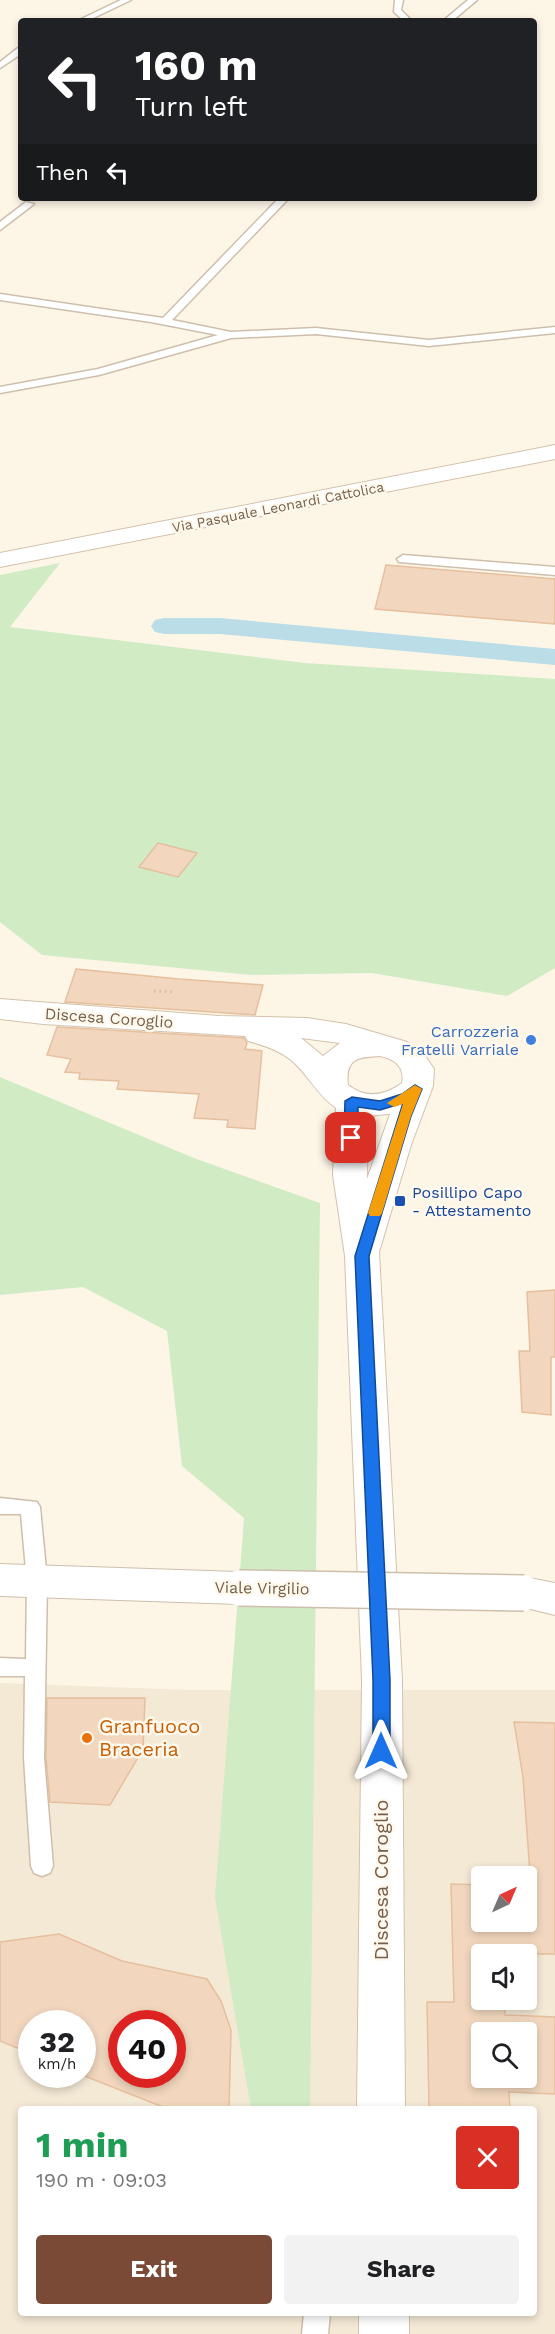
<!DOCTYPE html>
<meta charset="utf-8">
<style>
body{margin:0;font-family:"Work Sans",sans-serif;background:#f2f2f2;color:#202124;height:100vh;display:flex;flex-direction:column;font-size:22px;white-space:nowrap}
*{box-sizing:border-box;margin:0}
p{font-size:20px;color:#757577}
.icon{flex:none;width:33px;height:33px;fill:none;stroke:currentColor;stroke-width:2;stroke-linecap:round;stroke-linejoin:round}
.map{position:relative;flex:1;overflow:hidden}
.side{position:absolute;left:18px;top:2106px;width:519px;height:210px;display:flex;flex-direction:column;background:#fff;border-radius:6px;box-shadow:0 3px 9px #0003}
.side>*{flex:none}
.hud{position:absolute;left:18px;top:18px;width:519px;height:183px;border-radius:6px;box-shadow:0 3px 9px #0003;background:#202124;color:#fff;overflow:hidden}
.needle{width:39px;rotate:44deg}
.buttons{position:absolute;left:471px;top:1866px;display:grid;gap:12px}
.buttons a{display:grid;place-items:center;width:66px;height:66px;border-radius:6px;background:#fff;box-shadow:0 3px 9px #0003;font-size:30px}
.speed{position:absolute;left:18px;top:2010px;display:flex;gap:12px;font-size:30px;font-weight:700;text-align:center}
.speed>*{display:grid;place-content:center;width:78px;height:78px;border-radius:50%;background:#fff;box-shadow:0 3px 9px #0003;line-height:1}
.speed small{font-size:15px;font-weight:400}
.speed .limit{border:9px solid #d22;background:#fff;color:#111}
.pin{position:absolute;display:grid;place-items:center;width:51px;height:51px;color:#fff;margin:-26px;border-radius:12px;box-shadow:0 3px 9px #0006}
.me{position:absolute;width:66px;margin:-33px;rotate:0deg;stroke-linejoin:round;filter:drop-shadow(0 0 4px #0008)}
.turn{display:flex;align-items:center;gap:21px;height:126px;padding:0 18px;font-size:27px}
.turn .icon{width:78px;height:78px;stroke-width:2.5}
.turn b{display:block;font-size:42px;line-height:51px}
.then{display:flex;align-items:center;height:57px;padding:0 18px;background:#0003;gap:12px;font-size:22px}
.round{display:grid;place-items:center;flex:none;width:63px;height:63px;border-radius:6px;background:#f2f2f2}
.summary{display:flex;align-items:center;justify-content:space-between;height:102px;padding:0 18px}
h1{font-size:36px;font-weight:700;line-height:45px;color:#1e9e55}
.action{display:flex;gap:12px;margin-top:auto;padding:12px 18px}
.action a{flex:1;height:69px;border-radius:6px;background:#7a4a36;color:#fff;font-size:24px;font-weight:700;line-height:69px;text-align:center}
.action a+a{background:#f2f2f2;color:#202124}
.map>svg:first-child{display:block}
</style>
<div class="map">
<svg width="555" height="2334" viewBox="0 0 555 2334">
<rect width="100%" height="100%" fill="#fdf6e7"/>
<path fill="#f4e9d5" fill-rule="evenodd" d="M0 1683 190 1690H555V2334H0ZM482 1876H526V1922H482ZM482 1954H526V2000H482ZM32 2024H82V2074H32ZM122 2024H172V2074H122ZM482 2032H526V2078H482ZM21 2109H534V2313H21Z"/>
<path fill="#d1ebc4" d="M60 563 10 627 305 663 555 679V968L507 996 372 973 252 975 42 955 0 922V575Z
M0 1077 194 1158 320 1203 310 2109H251L215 1897 244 1518 182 1466 167 1331 83 1287 0 1295Z"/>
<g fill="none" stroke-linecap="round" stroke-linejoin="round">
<path fill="#badde7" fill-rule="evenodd" d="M164 618H220L555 649V665L220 634H164L155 632 151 626 155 620Z"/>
</g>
<path fill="#f2d7be" stroke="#e5bf9e" stroke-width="1.5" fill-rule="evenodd" d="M386 565 555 579V624L375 609Z
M158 843 197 853 178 877 139 867Z
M76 969 179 979 263 985 255 1015 65 1002Z
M57 1027 244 1038 247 1043 245 1049 262 1051 255 1129 227 1127 228 1120 194 1118 199 1094 117 1089 119 1081 79 1079 80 1073 65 1072 71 1059 47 1055Z
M555 1290V1357H551V1415L522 1412 519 1351H530L527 1292Z
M47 1698H145L143 1749 110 1805 50 1802 46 1758Z
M514 1722 555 1723V1954H482V2000H504L505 2015 555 2017V2094L509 2092 510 2109H429L427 2002H454L451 1884 482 1885V1922H526V1887H531L523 1777ZM482 2032H526V2078H482Z
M59 1934 122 1961 207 1979 221 2001 231 2030 229 2109H168L82 2075V2024H32V2054L0 2041V1942ZM122 2024H172V2074H122Z"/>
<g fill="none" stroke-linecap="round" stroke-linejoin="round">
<g stroke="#cfbeac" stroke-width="3">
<path id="lane" d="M121 0H131L87 21H77Z
M395 0H403L401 10 412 21H404L394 12Z
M468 0H477L452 21H443Z
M18 48H21V54L0 68V62Z
M279 198H289L172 320 231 332 316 328 429 340 555 327V333L429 346 316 334 231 338 99 375 0 393V387L98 369 218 335 151 322 0 300V294L163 318Z
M26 202 34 204 0 230V222Z
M403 555 555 567V575L399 562 397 559Z
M0 1498 37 1502 40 1507 47 1581 44 1758 53 1866 50 1873 42 1876 34 1873 31 1866 24 1758 25 1676H0V1658L26 1659 27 1581 21 1514H0Z
M304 2313H330L328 2334H302Z"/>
</g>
<g stroke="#cfbeac" stroke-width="2">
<path id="street" d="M0 1564 239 1572 253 1577 259 1588 253 1599 239 1604 0 1596Z
M524 1577 555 1583V1615L510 1604 504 1593 510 1582Z"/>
</g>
<g stroke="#d4c1ac" stroke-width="2">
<path id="secondary" d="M555 445V459L0 567V553Z
M0 999 219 1016 307 1018 346 1024 407 1042 421 1050 434 1069 433 1086 411 1145 379 1252 402 1680 405 2109H357L362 1680 345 1256 333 1175 336 1108C317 1095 308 1074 291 1060 279 1050 263 1045 248 1041L245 1036 43 1024 0 1019ZM301 1038 340 1043 323 1056ZM380 1056C395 1059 405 1067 402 1083 384 1096 366 1099 348 1085 345 1059 357 1057 380 1056ZM388 1114H390L367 1179 368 1116Z
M359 2313H409V2334H359Z"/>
</g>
<path stroke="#d8bba0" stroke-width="3" stroke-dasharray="1.5 4" stroke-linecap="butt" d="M154 991 175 992"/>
<use href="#lane" fill="#fff" fill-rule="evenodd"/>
<use href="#street" fill="#fff" fill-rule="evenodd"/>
<use href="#secondary" fill="#fff" fill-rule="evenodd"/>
<g stroke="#cfbeac" stroke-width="38" stroke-linecap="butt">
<path id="street-bridge" d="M239 1588 524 1593"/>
</g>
<use href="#street-bridge" stroke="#fff" stroke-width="35"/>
</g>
<path fill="#1a73e8" stroke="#114b97" stroke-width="1.5" d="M415 1085 422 1089 411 1116 369 1256 390 1680V1751L388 1756 381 1758 375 1756 373 1751V1680L355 1256 403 1103 380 1110 358 1107V1138L351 1143 344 1138 345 1101 352 1097 380 1101 402 1094Z"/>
<path fill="#f59e0b" d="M415 1085 422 1089 411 1116 382 1213 380 1216H370L368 1213 403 1104 394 1107 387 1103Z"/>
<circle fill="#3f7fe0" stroke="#fff9ed" stroke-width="2" cx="531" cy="1040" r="6"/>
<rect fill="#1a4fb4" stroke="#fff9ed" stroke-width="2" x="394" y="1195" width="12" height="12" rx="3"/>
<circle fill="#e8710a" stroke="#fff9ed" stroke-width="2" cx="87" cy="1738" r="6"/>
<g text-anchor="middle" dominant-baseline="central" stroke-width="5" stroke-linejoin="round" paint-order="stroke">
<g font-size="14" fill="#775e4a" stroke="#fff9ed">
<text transform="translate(278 507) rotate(-11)">Via Pasquale Leonardi Cattolica</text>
</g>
<g font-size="16" fill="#775e4a" stroke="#fff9ed">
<text transform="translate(109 1018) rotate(4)">Discesa Coroglio</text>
<text transform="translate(262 1588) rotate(1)">Viale Virgilio</text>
</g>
<g font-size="16" fill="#366cbe" stroke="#fff9ed" text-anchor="end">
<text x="519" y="1031">Carrozzeria<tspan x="519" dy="18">Fratelli Varriale</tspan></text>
</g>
<g font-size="16" fill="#164399" stroke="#fff9ed" text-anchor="start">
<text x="412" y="1192">Posillipo Capo<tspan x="412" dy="18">- Attestamento</tspan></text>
</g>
<g font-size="20" fill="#c56008" stroke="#fff9ed" text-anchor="start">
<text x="99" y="1726">Granfuoco<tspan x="99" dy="23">Braceria</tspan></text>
</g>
<g font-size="20" fill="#775e4a" stroke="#fff9ed">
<text transform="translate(381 1880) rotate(-90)">Discesa Coroglio</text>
</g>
</g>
</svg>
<div class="buttons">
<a><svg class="needle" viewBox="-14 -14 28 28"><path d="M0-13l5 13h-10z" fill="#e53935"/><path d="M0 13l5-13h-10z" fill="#757577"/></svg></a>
<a><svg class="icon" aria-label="sound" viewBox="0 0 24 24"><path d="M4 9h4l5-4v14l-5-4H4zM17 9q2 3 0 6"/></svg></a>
<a><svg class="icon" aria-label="search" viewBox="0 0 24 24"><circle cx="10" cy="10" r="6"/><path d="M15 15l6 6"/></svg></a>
</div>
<div class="speed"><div>32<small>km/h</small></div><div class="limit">40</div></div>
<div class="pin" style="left:351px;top:1138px;background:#d93025"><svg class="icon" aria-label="arrive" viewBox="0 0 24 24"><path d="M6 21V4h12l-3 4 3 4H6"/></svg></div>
<svg class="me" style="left:381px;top:1751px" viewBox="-20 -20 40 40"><path d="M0-17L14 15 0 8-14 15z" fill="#1a73e8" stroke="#fff" stroke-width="4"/></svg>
<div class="hud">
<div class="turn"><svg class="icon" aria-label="left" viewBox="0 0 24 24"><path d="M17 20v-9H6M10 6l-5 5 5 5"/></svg><div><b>160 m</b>Turn left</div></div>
<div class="then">Then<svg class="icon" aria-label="left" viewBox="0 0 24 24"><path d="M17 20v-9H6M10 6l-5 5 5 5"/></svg></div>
</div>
<section class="side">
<div class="summary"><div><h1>1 min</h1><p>190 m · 09:03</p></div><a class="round" style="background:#d93025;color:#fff"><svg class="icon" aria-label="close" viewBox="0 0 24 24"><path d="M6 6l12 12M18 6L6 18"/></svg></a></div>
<div class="action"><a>Exit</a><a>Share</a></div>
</section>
</div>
